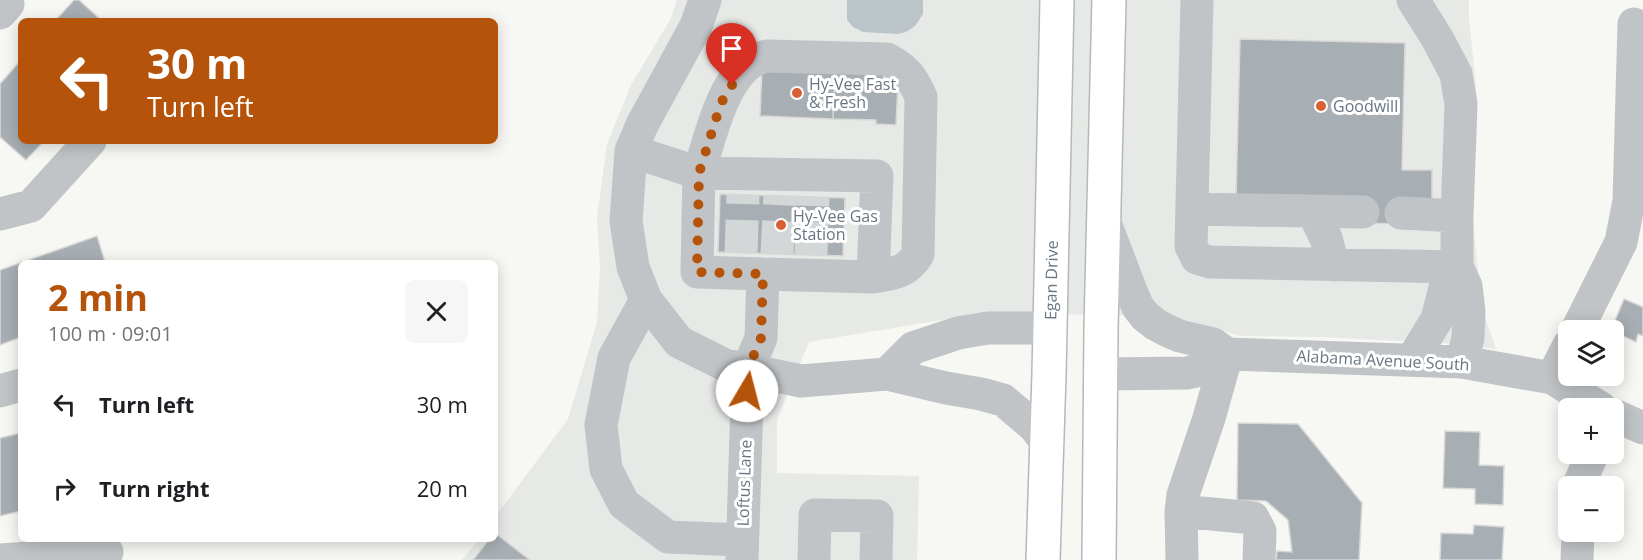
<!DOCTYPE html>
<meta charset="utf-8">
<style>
body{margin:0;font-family:"Open Sans",sans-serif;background:#f6f6f6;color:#202124;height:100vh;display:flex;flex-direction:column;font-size:22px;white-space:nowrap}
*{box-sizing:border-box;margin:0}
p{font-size:20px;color:#757577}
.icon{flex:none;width:33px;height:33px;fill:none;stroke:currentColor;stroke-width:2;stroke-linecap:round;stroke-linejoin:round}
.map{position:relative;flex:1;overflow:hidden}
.side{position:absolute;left:18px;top:260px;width:480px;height:282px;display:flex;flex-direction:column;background:#fff;border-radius:9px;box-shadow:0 3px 15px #0003}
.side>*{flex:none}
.guide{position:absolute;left:18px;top:18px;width:480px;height:126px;border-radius:9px;box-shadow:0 3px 15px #0003;background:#b45309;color:#fff;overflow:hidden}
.controls{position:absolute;left:1558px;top:320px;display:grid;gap:12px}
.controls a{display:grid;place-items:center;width:66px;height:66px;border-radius:9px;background:#fff;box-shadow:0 3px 15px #0003;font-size:30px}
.pin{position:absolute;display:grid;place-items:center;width:51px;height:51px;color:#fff;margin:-62px -26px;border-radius:50% 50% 50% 0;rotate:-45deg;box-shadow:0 0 6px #0007}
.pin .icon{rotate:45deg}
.me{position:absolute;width:66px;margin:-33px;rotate:8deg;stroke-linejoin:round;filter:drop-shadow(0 0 4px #0008)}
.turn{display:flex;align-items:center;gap:21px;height:126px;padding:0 30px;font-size:27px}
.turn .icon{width:78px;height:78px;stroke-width:2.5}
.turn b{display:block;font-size:42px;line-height:51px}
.round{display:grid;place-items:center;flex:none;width:63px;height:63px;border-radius:9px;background:#f6f6f6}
.head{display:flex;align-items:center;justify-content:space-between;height:102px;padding:0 30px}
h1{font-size:36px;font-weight:700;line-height:45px;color:#b45309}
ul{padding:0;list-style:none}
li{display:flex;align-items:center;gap:18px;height:84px;padding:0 30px}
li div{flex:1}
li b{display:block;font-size:22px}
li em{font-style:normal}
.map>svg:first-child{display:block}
</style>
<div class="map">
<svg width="1643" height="560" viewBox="0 0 1643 560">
<rect width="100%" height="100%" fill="#f7f7f4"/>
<path fill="#e7e9e7" d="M677 0H1469V19L1476 85 1472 213 1482 309 1496 349 1425 341H1399L1321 337 1240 336 1173 316 984 313 809 342 777 420V473L919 476 917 560H462L479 539 495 538V517L568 419 597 322 600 268 597 217 607 144 631 85 670 20Z"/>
<path fill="#bbc4c9" d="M847 0H923V14L915 26 906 32 897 34 863 32 853 27 847 20Z"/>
<path fill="#a8afb4" stroke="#d8d8d6" stroke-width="1.5" d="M74 0H79L102 21H55Z
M1240 39 1405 43 1402 170H1432V201L1401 224 1363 223 1236 196Z
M21 60V141H44L26 160 0 137V84Z
M762 66 835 70 833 119 760 116Z
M835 70H884L883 84H898L896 125 876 124V120L833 119Z
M720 194 845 198 843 256 718 252Z
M97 236 105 262H21V337L0 345V270Z
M1624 299 1643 307V336L1638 334 1636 342 1614 332V330H1611Z
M1238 423 1298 424 1362 503 1359 560H1276L1277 551 1292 552 1288 520 1266 501 1237 500Z
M1445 431 1480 432 1479 465 1504 466 1503 505 1475 504V489L1443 488Z
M21 433V511L0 516V438Z
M1474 525 1504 527 1502 560H1440L1441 533 1473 534Z
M495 533 530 560H473L490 538H495Z"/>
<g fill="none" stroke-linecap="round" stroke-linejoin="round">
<path stroke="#d3d7d8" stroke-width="33" stroke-dasharray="33 16" stroke-linecap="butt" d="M741 253 743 195
M777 254 780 196
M811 255 813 197"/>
<g stroke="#b5b8bb" stroke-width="36">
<g id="highway">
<path id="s1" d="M1043 560 1049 374 1057 0"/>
<path d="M1099 560 1101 329 1109 0"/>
</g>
</g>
<path stroke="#c0c4c7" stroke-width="33" d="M705 0 696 26 642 125 631 151 626 221 633 267 646 300 679 342 725 365 801 381 887 374
M1197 0 1191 246 1197 258 1210 262 1457 267
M1413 0 1437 38 1456 74 1461 104 1457 216V267L1466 286 1469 312 1468 338 1462 362
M0 13 8 4
M631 151 699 173 697 272 763 274 761 338 748 369 742 560
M1192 209 1363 212
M1313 212 1326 238 1333 265
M1401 213 1457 216
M0 214 31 206 90 141
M763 274 873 277 877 176 699 173C710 138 725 63 767 56L887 59C906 69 912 77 921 97L918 254C907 273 894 273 873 277
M646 300 614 358 601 425 606 469 624 504 668 537 742 540
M1577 330 1621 242 1629 201 1634 24
M1412 360 1437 319 1446 284 1457 267
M1100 374 1187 373C1203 370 1214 363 1227 354L1213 344 1180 336 1168 331 1155 324 1145 316 1138 307 1131 291 1104 220
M1552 378 1569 345
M0 391 21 385
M1614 415 1643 428
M1047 443 1035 427 1003 400 981 394 946 388 887 374 913 348 958 333 988 328H1049
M1580 486V482L1593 453
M1181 511 1253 518 1260 531 1259 560
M0 560 107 552
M814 560 815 515 877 516 876 560
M1182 560 1181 511 1183 495 1209 418 1227 354 1462 362 1552 378 1601 408
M1577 560 1578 531"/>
<use href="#highway" stroke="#fff" stroke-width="33"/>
</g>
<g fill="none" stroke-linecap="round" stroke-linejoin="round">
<path stroke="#b45309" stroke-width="10" stroke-dasharray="0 18" d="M732 85 721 103 699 173 697 272 763 274 761 338 748 369 747 391"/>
</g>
<g fill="#d76134" stroke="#fff" stroke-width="2">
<circle cx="797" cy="93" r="6"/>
<circle cx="1321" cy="106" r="6"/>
<circle cx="781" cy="225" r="6"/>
</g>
<g text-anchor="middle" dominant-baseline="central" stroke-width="6" stroke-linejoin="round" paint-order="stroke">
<g font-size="16" fill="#687683" stroke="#fff" text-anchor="start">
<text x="809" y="84">Hy-Vee Fast<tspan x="809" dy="18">&amp; Fresh</tspan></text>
<text x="1333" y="106">Goodwill</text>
<text x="793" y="216">Hy-Vee Gas<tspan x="793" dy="18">Station</tspan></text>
</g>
<g font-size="16" fill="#687683" stroke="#fff">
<text stroke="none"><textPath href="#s1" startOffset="280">Egan Drive</textPath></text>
<text transform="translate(1383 360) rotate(3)">Alabama Avenue South</text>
<text transform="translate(744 483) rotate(-88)">Loftus Lane</text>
</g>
</g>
</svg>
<div class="controls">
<a><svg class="icon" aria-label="layers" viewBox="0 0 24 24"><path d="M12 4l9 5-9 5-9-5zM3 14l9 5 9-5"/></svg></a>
<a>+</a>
<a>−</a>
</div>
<div class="pin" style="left:732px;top:85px;background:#d93025"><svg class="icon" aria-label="arrive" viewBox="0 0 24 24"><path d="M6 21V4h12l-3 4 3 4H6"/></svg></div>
<svg class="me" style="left:747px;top:391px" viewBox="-20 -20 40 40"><circle r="19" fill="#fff"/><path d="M0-13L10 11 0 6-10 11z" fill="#b45309"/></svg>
<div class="guide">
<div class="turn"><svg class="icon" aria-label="left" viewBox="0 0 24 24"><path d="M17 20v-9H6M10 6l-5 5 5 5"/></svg><div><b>30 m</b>Turn left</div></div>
</div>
<section class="side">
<div class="head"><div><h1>2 min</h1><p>100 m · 09:01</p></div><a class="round"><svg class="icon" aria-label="close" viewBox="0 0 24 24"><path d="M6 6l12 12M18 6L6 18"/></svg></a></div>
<ul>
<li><svg class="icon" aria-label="left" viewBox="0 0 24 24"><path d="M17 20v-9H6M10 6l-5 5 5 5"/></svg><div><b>Turn left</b></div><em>30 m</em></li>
<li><svg class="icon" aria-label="right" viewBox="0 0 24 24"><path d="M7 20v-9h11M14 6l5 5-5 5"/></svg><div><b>Turn right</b></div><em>20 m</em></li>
</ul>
</section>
</div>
